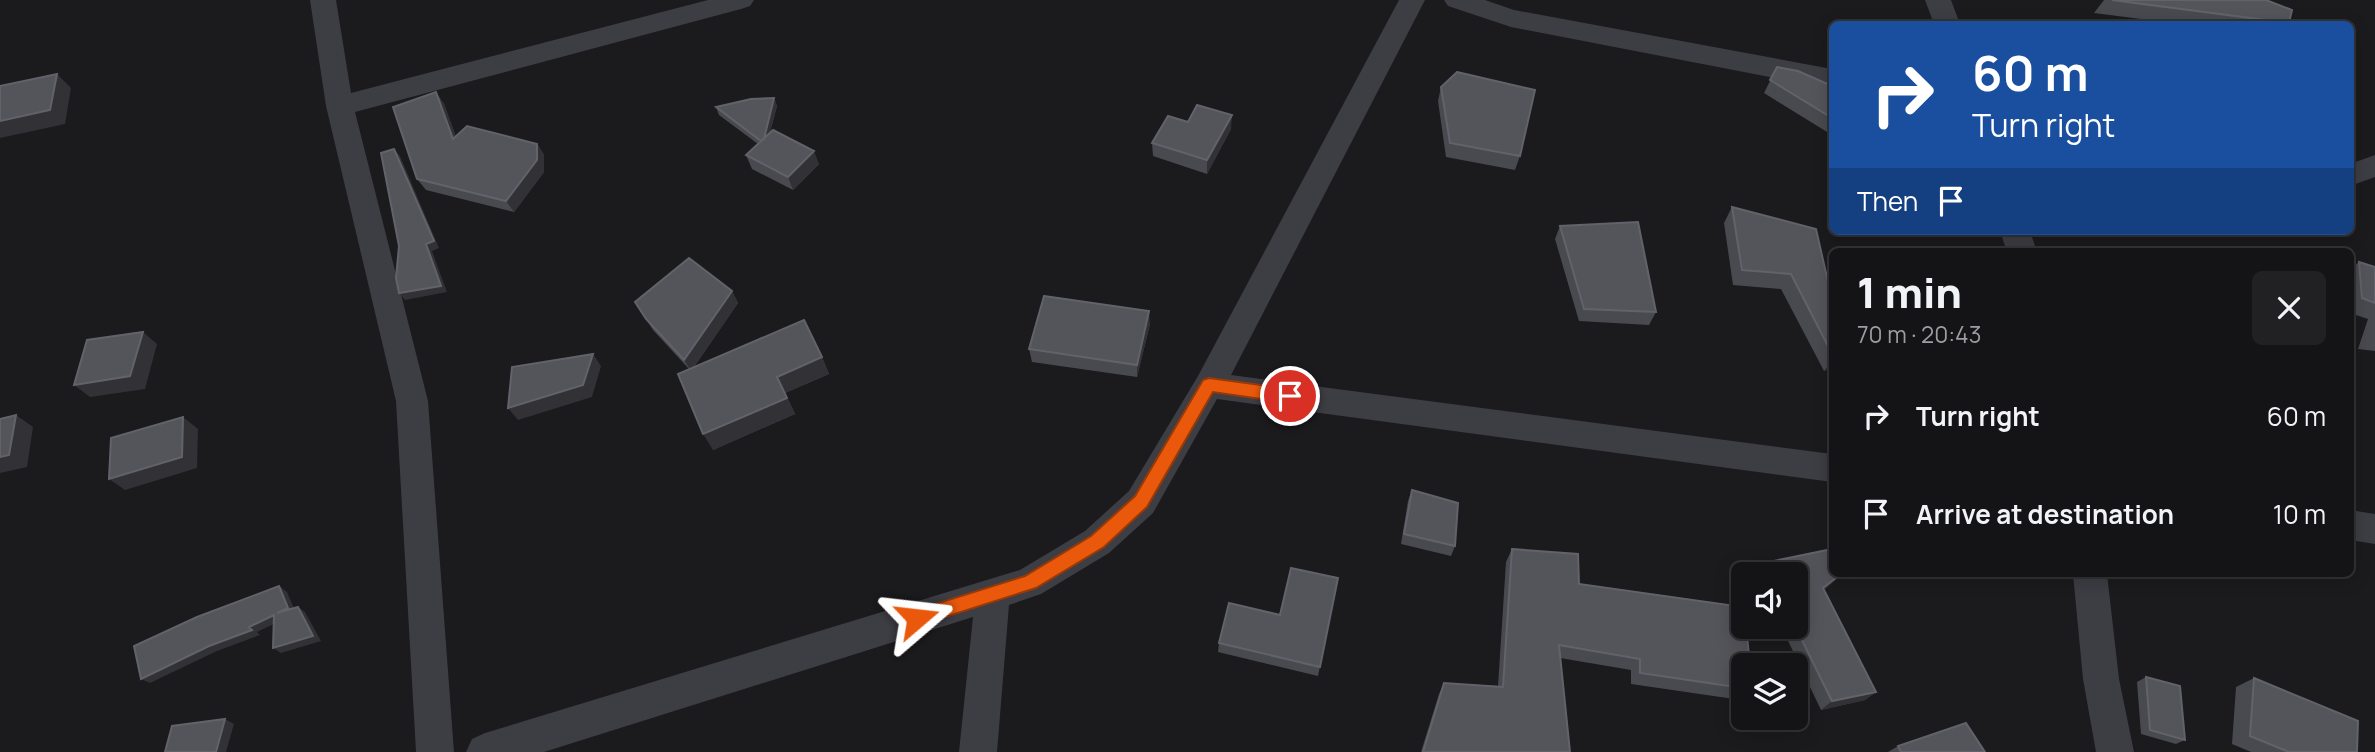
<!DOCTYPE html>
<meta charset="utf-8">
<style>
body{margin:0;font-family:Manrope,sans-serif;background:#212123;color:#f1f3f6;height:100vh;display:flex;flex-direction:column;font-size:26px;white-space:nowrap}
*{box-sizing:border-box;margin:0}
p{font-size:23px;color:#9d9ea1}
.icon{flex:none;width:38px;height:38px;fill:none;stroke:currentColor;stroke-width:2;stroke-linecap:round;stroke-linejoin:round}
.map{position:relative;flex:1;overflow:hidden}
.side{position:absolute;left:1829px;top:248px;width:525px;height:329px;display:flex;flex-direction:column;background:#141416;border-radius:10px;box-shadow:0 4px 18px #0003,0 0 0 2px #333335}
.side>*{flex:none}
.hud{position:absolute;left:1829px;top:21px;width:525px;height:214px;border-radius:10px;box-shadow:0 4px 18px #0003,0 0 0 2px #333335;background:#1a4fa0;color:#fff;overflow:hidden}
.controls{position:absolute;left:1731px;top:562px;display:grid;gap:14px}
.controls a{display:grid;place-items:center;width:77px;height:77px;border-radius:10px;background:#141416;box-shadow:0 4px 18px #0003,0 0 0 2px #333335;font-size:35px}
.pin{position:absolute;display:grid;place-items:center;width:60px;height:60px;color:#fff;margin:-30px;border:4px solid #fff;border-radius:50%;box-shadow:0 2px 7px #0007}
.me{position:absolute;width:77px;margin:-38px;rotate:73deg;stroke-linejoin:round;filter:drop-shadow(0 0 5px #0008)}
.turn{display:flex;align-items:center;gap:24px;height:147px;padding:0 28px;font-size:32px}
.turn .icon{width:91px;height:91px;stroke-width:2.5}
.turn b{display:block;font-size:49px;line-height:60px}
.then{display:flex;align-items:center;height:66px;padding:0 28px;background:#0003;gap:14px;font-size:26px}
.round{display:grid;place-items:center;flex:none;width:74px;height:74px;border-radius:10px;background:#212123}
.summary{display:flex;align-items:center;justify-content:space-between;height:119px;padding:0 28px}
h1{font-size:42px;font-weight:800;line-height:52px}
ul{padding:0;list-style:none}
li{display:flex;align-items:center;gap:21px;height:98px;padding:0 28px}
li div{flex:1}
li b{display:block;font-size:26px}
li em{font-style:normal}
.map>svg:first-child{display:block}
</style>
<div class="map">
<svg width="2375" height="752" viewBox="0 0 2375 752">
<rect width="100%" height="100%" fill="#1b1a1d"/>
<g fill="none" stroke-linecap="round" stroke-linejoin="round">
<path fill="#3d3d44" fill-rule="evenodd" d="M310 0H336L351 93 708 0H754L750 6 741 9 355 112 428 401 454 752H416L396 401 326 106Z
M1399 0H1425L1231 375 1832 454V482L1217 399 1153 513 1109 553 1041 594 1009 605 997 752H959L973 617 544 752H466L472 739 485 733 1020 570 1085 531 1129 491 1198 376Z
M1444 0H1485L1514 10 1832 69V89L1511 27 1448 6Z
M1925 0H1951L1960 24H1934Z
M2375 155V177L2350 186V164Z
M2000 231H2030L2037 252H2007Z
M2350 510 2375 514V544L2350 540Z
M2073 574H2107L2119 679 2134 752H2096L2083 679Z"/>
</g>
<path fill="#494a4f" d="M2104 0H2266L2289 23 2288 24H2180L2094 13Z
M1777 67 1832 86V135L1764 93Z
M1441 87 1520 156 1515 170 1446 157 1438 101Z
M436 92 444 104 456 137 537 144 544 155V172L514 212 426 190 417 179Z
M774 98 777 106 770 132 819 164 793 190 752 169 746 155 758 144 719 115 716 107Z
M1231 129 1207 174 1153 156 1152 143Z
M1732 207 1831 295H1832V368L1824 371 1781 289 1733 285 1724 223Z
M1560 226 1656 312 1649 325 1579 321 1555 239Z
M2359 262 2375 267V351L2358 349 2368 319 2350 313V269Z
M732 291 738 303 694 367 822 357 829 374 785 393 795 414 713 450 689 369 653 330 635 302Z
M1150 324 1137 377 1032 362 1029 349Z
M1412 490 1455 546 1451 556 1401 544 1408 501Z
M1512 549 1743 665V698L1741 700 1631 684V670L1560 658 1570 752H1421L1439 694 1444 683 1498 686 1506 562Z
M1764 563 1841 574 1824 590 1876 692 1865 700 1821 710 1781 626H1796V574H1755Z
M1338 578 1318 676 1218 652 1219 643 1280 615Z
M2146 677 2185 740 2176 744 2141 734 2137 682Z
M2254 678 2357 752H2251L2232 744 2236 687Z
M1898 746 1985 752H1888Z"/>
<path fill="#323236" d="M57 74 71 88 65 124 0 138V121Z
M436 92 444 104 461 151 453 139Z
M774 98 777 106 765 150 762 143Z
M1232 115 1231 129 1207 174V160Z
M537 144 544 155V172L514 212 506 201Z
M394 149 400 156 439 248 432 251 447 292 405 300 399 293 441 286Z
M814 151 819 164 793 190 788 177Z
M732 291 738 303 691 371 684 360Z
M1149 311 1150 324 1137 377V365Z
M143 332 157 344 145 389 90 397 74 385Z
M593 354 601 366 592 397 518 420 508 408Z
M822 357 829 374 785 393 777 377Z
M1832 360V368L1824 371Z
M787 398 795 414 713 450 703 434Z
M16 415 33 427 27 467 0 473V457Z
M183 417 198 429 197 468 125 490 109 479Z
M1841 574 1830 585 1813 598 1823 588Z
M279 586 287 592 296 613H277Z
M298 607 305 612 321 641 281 653 273 648Z
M274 615 282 620 257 632 260 635 217 651 150 683 141 679Z
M1876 692 1865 700 1821 710 1832 701Z
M225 719 234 724 226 752H216Z"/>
<path fill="#54545b" stroke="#62626a" stroke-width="2" d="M2112 0H2266L2292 10 2289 23Z
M1777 67 1798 71 1832 86V118L1770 80Z
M1457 72 1535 90 1520 156 1450 143 1441 87Z
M57 74 50 110 0 121V86Z
M436 92 453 139 467 126 537 144V160L506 201 417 179 393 107Z
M774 98 764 139 761 141 716 107 751 99Z
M1197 105 1232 115 1207 160 1152 143 1168 116 1188 122Z
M773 130 814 151 788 177 746 155Z
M394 149 434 241 426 244 441 286 399 293 396 278 399 246 381 153Z
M1732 207 1816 229 1831 295H1832V354L1791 274 1742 270Z
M1638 222 1656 312 1584 309 1560 226Z
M689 258 732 291 684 360 646 319 635 302Z
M2359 262 2375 267V303L2362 298Z
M1044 296 1149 311 1137 365 1029 349Z
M804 320 822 357 777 377 787 398 703 434 678 374Z
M143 332 130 376 74 385 87 340Z
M593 354 583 385 508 408 512 367Z
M16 415 9 455 0 457V419Z
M183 417 182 457 109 479 111 438Z
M1412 490 1458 503 1455 546 1404 534Z
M1512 549 1578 554 1579 584 1743 607V626H1746L1750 665H1743V688L1640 673V659L1559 645 1570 752H1423L1444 683 1503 687Z
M1832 549V574H1841L1823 588 1876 692 1832 701 1795 626 1796 574H1769L1764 563Z
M1291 568 1338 578 1320 667 1219 643 1229 603 1280 615Z
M279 586 288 608 277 613 298 607 313 636 273 648 274 615 249 627 252 630 209 646 141 679 134 646 197 617Z
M2146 677 2180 686 2185 740 2150 730Z
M2254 678 2358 721 2357 752H2289L2250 736Z
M225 719 216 752H165L172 726Z
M1966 723 1985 752H1901L1898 746Z"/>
<path fill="#ea580c" stroke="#983908" stroke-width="2" d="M1209 378 1290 389 1296 391 1298 396 1296 401 1290 403 1213 392 1147 507 1104 547 1036 588 917 626 910 624 908 618 910 612 1025 576 1091 536 1135 496 1203 380Z"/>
</svg>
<div class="controls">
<a><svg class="icon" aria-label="sound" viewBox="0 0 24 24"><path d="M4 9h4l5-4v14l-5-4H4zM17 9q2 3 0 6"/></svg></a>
<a><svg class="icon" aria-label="layers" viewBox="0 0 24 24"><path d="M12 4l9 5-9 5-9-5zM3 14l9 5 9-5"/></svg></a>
</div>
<div class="pin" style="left:1290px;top:396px;background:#d93025"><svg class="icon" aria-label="arrive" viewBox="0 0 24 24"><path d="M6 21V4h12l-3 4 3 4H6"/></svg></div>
<svg class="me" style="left:917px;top:618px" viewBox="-20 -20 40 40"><path d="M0-17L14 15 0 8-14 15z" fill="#ea580c" stroke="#fff" stroke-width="4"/></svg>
<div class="hud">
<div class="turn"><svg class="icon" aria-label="right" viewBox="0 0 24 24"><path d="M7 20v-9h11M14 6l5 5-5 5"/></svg><div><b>60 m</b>Turn right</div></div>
<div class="then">Then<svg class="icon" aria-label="arrive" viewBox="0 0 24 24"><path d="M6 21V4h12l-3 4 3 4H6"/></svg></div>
</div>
<section class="side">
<div class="summary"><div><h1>1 min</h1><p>70 m · 20:43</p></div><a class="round"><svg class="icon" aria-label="close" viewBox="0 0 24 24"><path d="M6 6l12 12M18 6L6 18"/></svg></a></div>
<ul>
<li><svg class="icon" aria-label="right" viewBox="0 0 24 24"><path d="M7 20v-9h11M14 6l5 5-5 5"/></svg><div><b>Turn right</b></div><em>60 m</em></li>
<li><svg class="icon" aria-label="arrive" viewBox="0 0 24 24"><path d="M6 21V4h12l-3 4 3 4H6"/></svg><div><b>Arrive at destination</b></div><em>10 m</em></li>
</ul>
</section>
</div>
